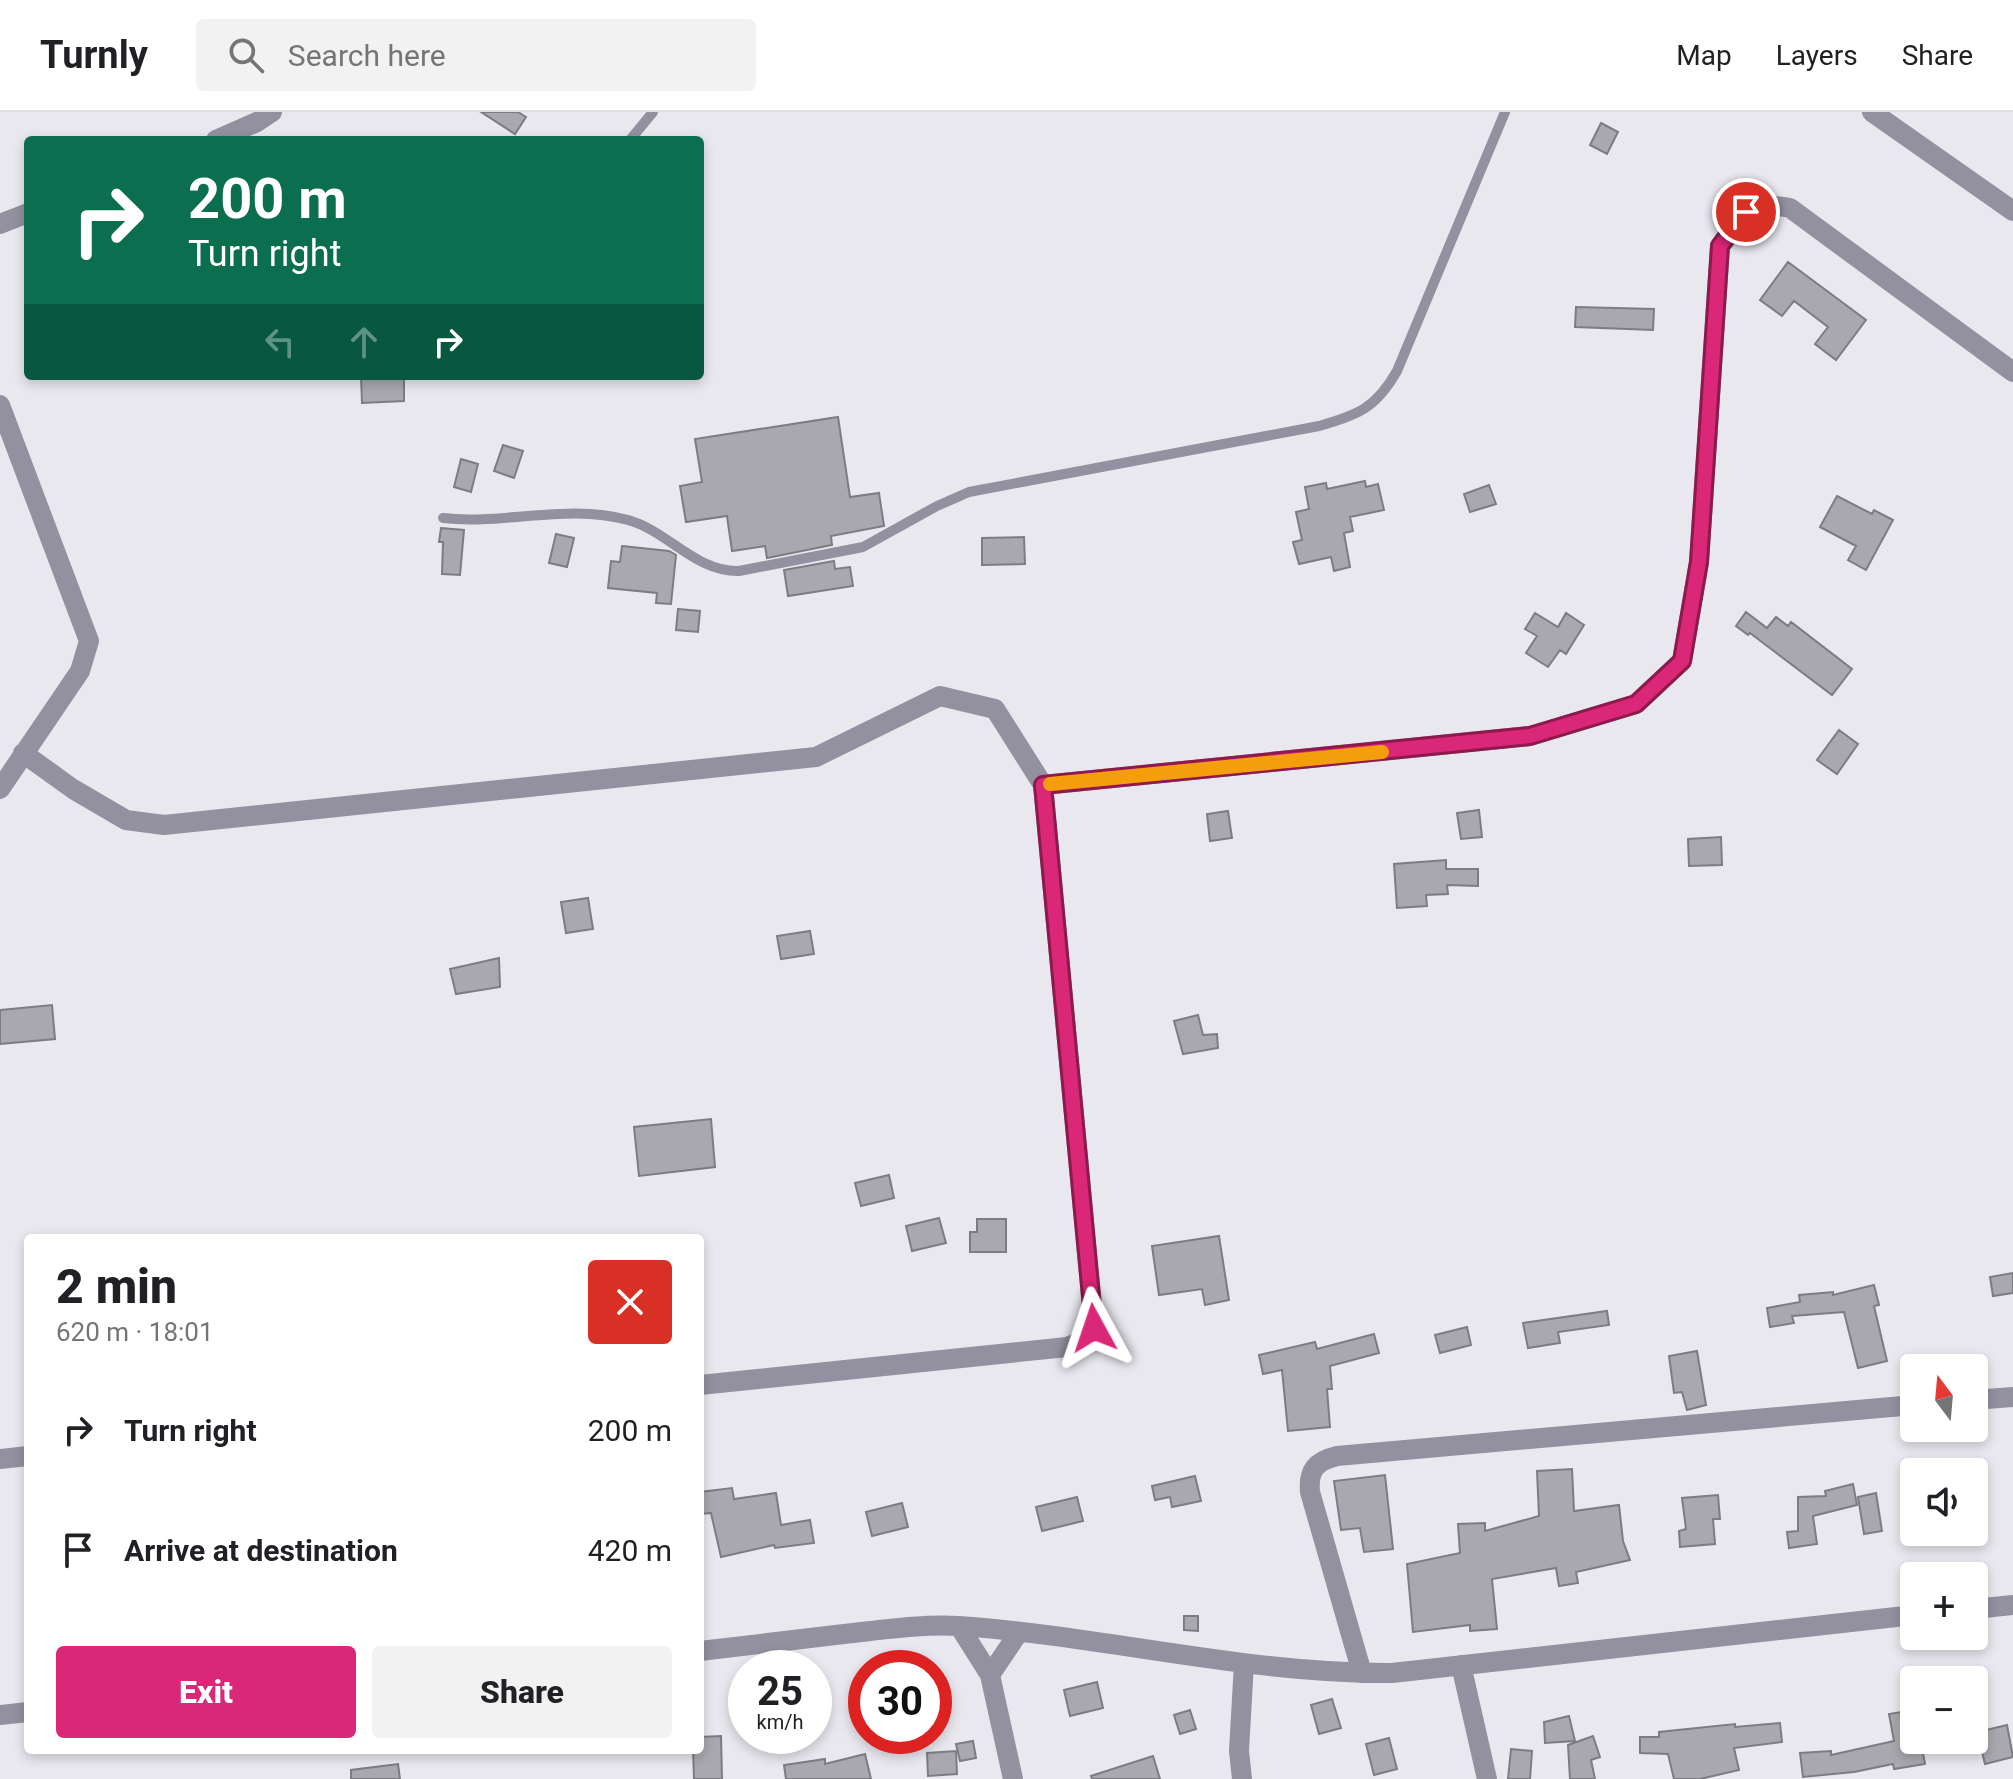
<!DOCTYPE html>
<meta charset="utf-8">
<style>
body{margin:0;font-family:Roboto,sans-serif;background:#f2f2f2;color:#202124;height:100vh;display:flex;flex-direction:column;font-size:30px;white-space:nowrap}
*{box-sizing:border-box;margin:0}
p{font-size:26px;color:#757577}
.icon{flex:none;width:44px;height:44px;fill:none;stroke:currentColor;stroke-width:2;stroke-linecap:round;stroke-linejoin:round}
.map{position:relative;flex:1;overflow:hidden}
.panel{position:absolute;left:24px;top:1122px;width:680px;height:520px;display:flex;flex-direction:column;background:#fff;border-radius:8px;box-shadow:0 4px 12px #0003}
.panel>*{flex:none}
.hud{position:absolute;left:24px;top:24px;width:680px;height:244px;border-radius:8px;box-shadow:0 4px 12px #0003;background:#0b6e4f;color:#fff;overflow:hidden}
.needle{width:52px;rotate:344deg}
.tools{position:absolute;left:1900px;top:1242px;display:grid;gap:16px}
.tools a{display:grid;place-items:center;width:88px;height:88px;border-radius:8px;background:#fff;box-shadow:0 4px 12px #0003;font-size:40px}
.speed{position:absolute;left:728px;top:1538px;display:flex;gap:16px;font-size:40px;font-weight:700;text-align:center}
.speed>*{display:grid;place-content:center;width:104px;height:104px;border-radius:50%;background:#fff;box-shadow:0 4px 12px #0003;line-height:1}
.speed small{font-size:20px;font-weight:400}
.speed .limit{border:12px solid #d22;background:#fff;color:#111}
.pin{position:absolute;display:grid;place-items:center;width:68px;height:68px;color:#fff;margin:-34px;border:4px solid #fff;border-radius:50%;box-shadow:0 2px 8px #0007}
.me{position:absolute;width:88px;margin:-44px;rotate:355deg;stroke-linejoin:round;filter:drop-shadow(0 0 6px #0008)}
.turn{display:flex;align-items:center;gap:28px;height:168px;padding:0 32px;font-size:36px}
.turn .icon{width:104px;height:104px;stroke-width:2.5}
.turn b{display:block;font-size:56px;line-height:68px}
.lanes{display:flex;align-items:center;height:76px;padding:0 32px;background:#0003;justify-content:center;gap:40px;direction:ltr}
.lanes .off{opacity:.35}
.round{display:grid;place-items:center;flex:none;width:84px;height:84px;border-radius:8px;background:#f2f2f2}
.overview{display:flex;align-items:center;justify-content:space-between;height:136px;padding:0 32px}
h1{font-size:48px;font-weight:800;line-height:60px}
.primary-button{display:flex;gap:16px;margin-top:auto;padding:16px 32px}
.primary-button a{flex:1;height:92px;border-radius:8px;background:#db2777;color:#fff;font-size:32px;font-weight:800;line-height:92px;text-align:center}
.primary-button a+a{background:#f2f2f2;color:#202124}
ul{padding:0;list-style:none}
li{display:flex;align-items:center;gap:24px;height:120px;padding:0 32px}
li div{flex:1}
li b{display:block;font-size:30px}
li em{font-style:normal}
header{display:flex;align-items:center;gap:48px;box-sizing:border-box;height:112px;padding:0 40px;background:#fff;border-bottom:2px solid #e0e0e0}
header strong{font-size:38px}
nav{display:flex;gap:44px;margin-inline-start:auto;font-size:28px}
.search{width:560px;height:72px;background:#f2f2f2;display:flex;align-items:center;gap:20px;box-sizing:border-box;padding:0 28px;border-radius:8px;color:#757577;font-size:30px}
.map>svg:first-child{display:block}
</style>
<header>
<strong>Turnly</strong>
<div class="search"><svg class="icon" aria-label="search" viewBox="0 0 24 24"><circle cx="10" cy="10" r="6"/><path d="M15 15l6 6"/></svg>Search here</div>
<nav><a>Map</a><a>Layers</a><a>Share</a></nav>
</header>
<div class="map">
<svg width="2013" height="1667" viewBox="0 0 2013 1667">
<rect width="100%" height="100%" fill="#e9e8ef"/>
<path fill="#a9a8af" stroke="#7d7c82" stroke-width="2" d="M481 0H518L526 5 515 22Z
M1601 11 1618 20 1607 42 1590 33Z
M1788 150 1866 208 1836 248 1815 232 1828 215 1794 189 1782 204 1760 188Z
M1576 195 1654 197 1653 218 1575 215Z
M404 264V289L362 291 361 265Z
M838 305 850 385 879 381 884 414 831 424 832 433 767 446 765 434 732 439 727 404 686 410 680 374 702 370 695 327Z
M503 333 523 339 514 366 494 359Z
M461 347 478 352 471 380 454 375Z
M1365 369 1366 375 1378 372 1384 398 1350 405 1353 419 1344 421 1350 455 1334 459 1331 445 1299 452 1293 430 1302 428 1296 400 1309 397 1305 375 1326 371 1327 377Z
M1489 373 1496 392 1470 400 1464 382Z
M1837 384 1872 402 1874 398 1893 408 1866 458 1848 448 1856 434 1820 415Z
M441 416 464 418 460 463 442 462 443 430H439Z
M556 422 574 426 567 455 549 451Z
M1024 425 1025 452 982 453V426Z
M622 434 669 439 676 443 671 492 656 491 657 481 608 476 611 449 620 450Z
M834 449 835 457 850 455 853 474 788 484 784 458Z
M678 497 700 499 698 520 676 518Z
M1746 500 1767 516 1776 505 1788 514 1791 510 1852 557 1832 583 1750 521 1748 523 1736 514Z
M1535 501 1558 515 1566 501 1584 513 1566 542 1560 538 1548 555 1526 541 1537 524 1525 517Z
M1839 618 1858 632 1837 662 1817 648Z
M1479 698 1482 725 1461 727 1457 701Z
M1228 699 1232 726 1210 729 1207 702Z
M1721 725 1722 753 1689 754 1688 727Z
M1446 748V757H1478V774L1447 773 1448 782 1426 783 1427 794 1397 796 1394 752Z
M588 786 593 817 566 821 561 790Z
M810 819 814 842 781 847 777 824Z
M499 846 500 875 456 882 450 857Z
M52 893 55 927 0 932V898Z
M1198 903 1203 923 1217 922 1218 936 1183 942 1174 909Z
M711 1007 715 1055 639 1064 634 1015Z
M889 1063 894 1086 861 1094 855 1071Z
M939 1106 946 1131 912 1139 906 1114Z
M977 1107H1006V1140H970V1120H977Z
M1219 1124 1229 1188 1205 1193 1202 1177 1159 1183 1152 1134Z
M2013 1161V1181L1993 1184 1990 1165Z
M1874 1173 1879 1193 1874 1194 1887 1249 1858 1256 1844 1200 1792 1204 1794 1211 1770 1215 1767 1196 1800 1190 1799 1183 1833 1180V1183Z
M1607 1199 1609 1213 1558 1220 1560 1231 1528 1236 1523 1211Z
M1467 1215 1471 1233 1440 1241 1435 1223Z
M1374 1222 1379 1241 1330 1254 1332 1277H1327L1330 1315 1288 1319 1282 1258 1263 1262 1259 1243 1315 1230 1317 1237Z
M1697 1239 1706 1293 1687 1298 1682 1280 1674 1281 1669 1244Z
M1572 1357 1574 1399 1619 1393 1623 1429 1630 1448 1576 1460 1578 1471 1559 1474 1556 1456 1492 1467 1497 1517 1470 1519V1513L1413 1520 1407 1452 1460 1441 1458 1412 1485 1411V1419L1539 1404 1537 1359Z
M1385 1363 1393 1437 1364 1440 1360 1416 1341 1418 1334 1369Z
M1195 1364 1201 1389 1172 1395 1170 1385 1155 1388 1152 1374Z
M1853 1372 1857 1393 1813 1404 1817 1432 1789 1436 1787 1420 1798 1419V1385L1826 1384 1825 1379Z
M732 1376 734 1387 776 1381 781 1413 810 1408 814 1431 775 1436 774 1433 721 1445 711 1401 700 1402V1380Z
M1876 1381 1882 1419 1864 1422 1858 1385Z
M1718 1383 1720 1407H1713L1715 1432 1680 1435 1679 1419 1686 1417 1682 1386Z
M1077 1385 1083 1409 1042 1419 1036 1395Z
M902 1391 908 1415 872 1424 866 1400Z
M1184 1504H1198V1519L1184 1518Z
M1097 1570 1103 1596 1070 1604 1064 1578Z
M1332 1587 1341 1616 1319 1622 1311 1593Z
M1190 1598 1196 1617 1180 1622 1174 1603Z
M1914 1598V1631L1921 1630 1925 1652 1894 1657 1893 1652 1854 1660 1803 1665 1800 1641 1831 1639V1643L1894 1629 1889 1602Z
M1569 1604 1575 1629 1545 1631 1544 1610Z
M1780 1611 1782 1630 1734 1636 1739 1658 1700 1667H1674L1668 1642 1640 1641V1625H1659V1620L1735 1612V1615Z
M2007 1613 2013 1645 1985 1652 1980 1632 1985 1631 1982 1619Z
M721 1624 722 1667H694L693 1638H700V1625Z
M1593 1624 1600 1645 1591 1648 1595 1667H1570L1568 1633Z
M1389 1626 1397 1657 1374 1663 1366 1632Z
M973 1629 976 1646 960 1649 956 1632Z
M1511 1637 1532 1639 1530 1667H1508Z
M956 1639 957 1662 928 1664 927 1641Z
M865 1642 871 1667H786L784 1653 825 1647V1652Z
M1153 1644 1160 1667H1092L1091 1664Z
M398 1652 400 1667H351V1658Z"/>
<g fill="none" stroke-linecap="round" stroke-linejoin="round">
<path stroke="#9390a0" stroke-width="10" d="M630 28 653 0
M443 406C503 413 569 391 628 408 668 419 695 460 739 459L863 435 937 394 969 380 1319 314C1358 303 1376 296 1397 259L1505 0"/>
<path stroke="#9390a0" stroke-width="20" d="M216 28 257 10 272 0
M0 112 28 101
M0 293 89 529 80 559 0 677
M23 641 73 677 126 708 164 713 816 645 940 584 995 597 1043 673 1530 624 1636 592 1682 549 1699 450 1720 134C1744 103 1748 88 1790 96L2013 260
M700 1273 1067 1235 1084 1228 1094 1216 1043 673
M1974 1288 2013 1285
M0 1347 28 1344
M1974 1497 2013 1493
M959 1514 990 1563
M700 1539C748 1533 796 1528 844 1522 882 1518 921 1512 959 1514 1104 1524 1247 1562 1392 1561L1914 1503
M1461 1553 1487 1667
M1362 1561 1310 1380C1308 1358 1316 1349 1337 1344L1914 1293
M0 1603 28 1600
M1013 1667 990 1563 1019 1520
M1242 1667 1239 1639 1244 1551"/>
<path stroke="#9390a0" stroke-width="20" d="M1872 0 2013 99"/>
</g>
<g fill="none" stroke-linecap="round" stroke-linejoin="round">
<g stroke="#8e194d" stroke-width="20">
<path id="route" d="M1094 1216 1043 673 1530 624 1636 592 1682 549 1699 450 1720 134 1746 100"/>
</g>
<use href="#route" stroke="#db2777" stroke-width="14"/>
<path stroke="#f59e0b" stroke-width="14" d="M1050 672 1382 640"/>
</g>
</svg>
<div class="tools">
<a><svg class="needle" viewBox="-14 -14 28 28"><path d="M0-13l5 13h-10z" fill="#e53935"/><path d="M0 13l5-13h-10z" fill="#757577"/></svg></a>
<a><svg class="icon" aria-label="sound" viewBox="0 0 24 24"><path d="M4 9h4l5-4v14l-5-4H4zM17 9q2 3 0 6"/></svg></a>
<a>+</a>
<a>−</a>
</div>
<div class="speed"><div>25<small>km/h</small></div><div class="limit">30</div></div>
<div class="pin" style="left:1746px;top:100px;background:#d93025"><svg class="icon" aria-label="arrive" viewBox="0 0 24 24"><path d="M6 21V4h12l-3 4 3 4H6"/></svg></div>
<svg class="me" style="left:1094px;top:1216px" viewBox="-20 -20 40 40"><path d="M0-17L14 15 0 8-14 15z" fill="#db2777" stroke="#fff" stroke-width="4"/></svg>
<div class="hud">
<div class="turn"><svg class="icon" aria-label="right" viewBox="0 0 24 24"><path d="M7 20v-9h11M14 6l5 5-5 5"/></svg><div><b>200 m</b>Turn right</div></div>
<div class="lanes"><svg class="icon off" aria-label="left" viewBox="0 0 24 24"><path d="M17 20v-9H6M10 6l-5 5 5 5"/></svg><svg class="icon off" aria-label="ahead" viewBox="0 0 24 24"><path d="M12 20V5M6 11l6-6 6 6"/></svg><svg class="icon" aria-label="right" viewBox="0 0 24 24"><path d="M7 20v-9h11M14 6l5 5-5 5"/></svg></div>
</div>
<section class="panel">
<div class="overview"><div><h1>2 min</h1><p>620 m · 18:01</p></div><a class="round" style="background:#d93025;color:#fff"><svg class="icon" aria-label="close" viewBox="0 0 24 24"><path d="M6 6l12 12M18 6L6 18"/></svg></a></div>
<ul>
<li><svg class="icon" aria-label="right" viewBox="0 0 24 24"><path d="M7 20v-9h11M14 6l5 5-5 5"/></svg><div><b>Turn right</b></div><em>200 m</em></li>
<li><svg class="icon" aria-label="arrive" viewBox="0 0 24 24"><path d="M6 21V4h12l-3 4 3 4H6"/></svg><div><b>Arrive at destination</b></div><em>420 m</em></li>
</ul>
<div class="primary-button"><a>Exit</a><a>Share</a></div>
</section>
</div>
